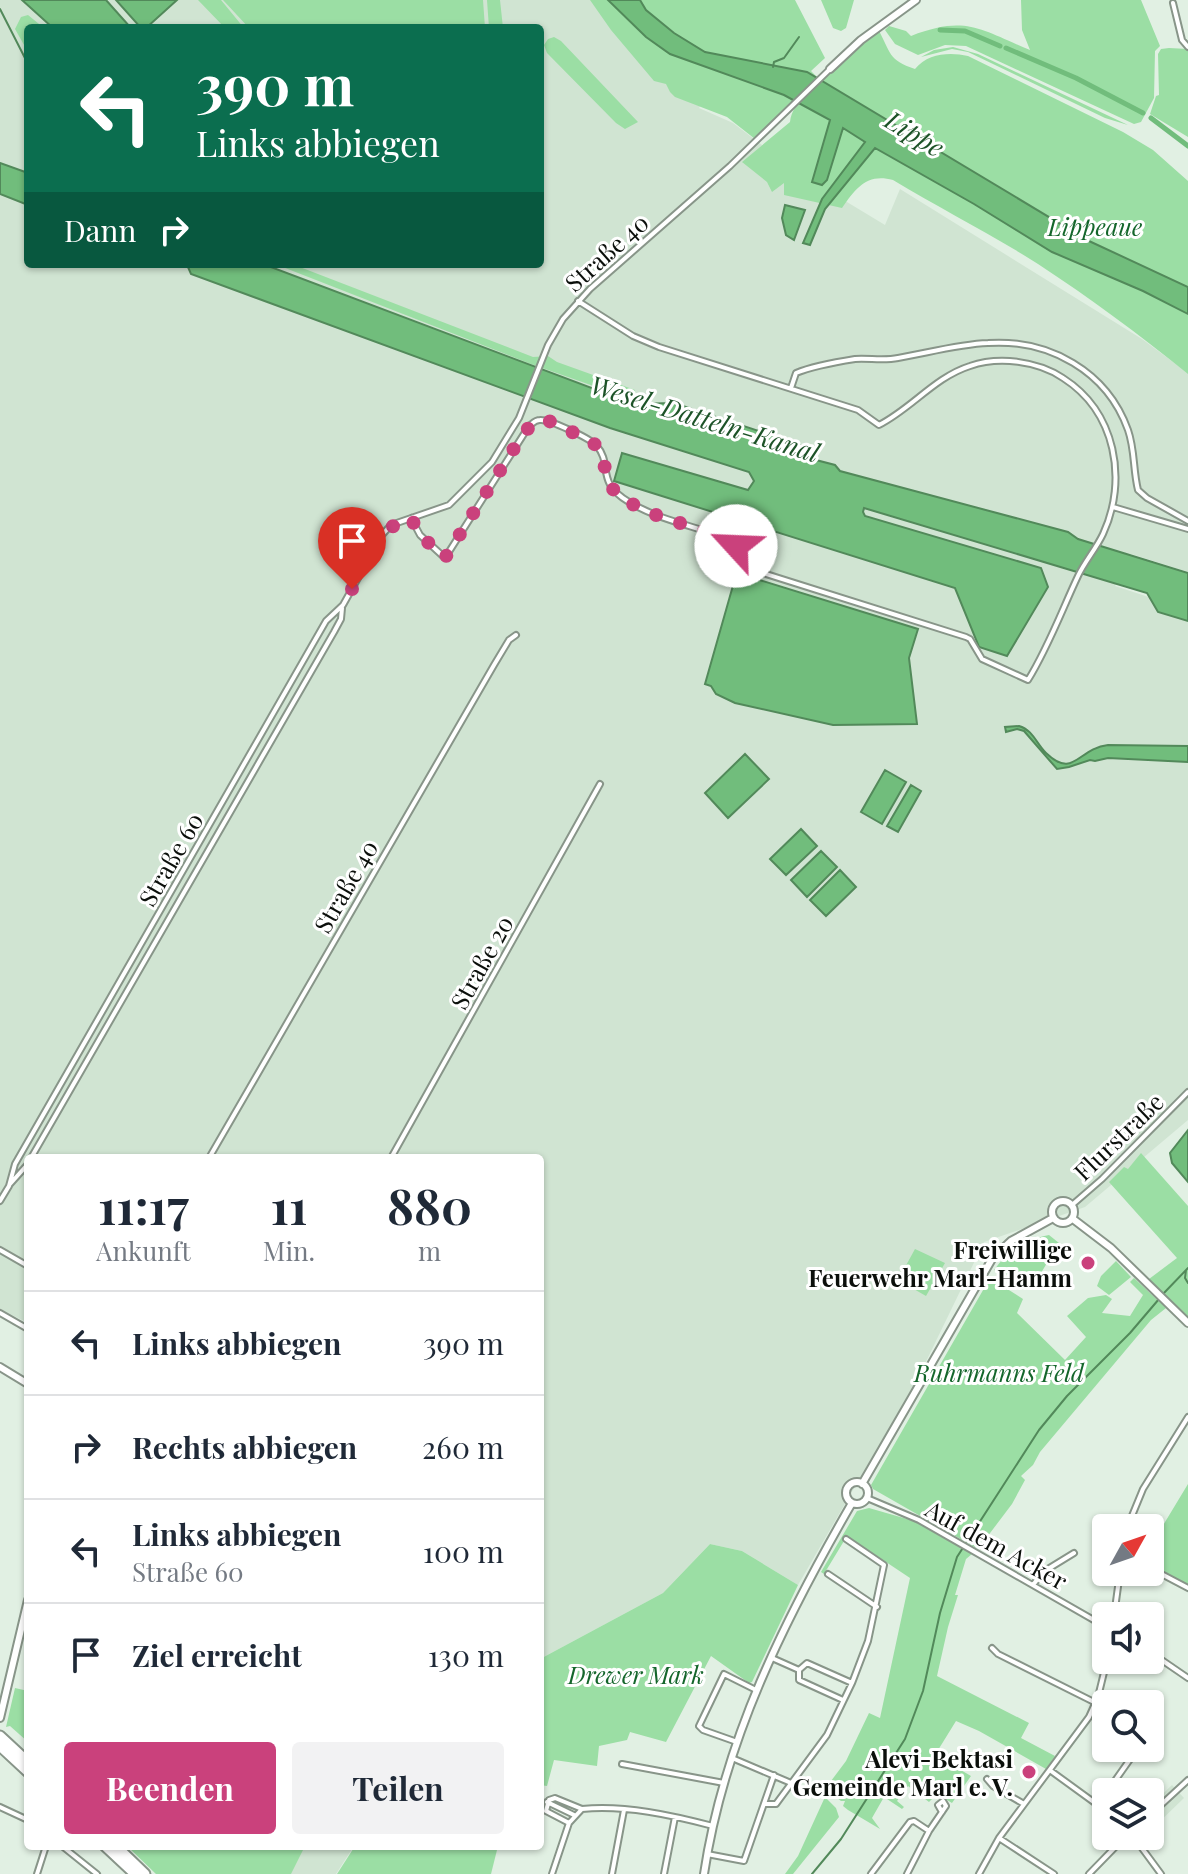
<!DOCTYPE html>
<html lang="de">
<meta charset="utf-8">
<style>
body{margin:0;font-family:"Playfair Display",serif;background:#f2f2f3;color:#1f2937;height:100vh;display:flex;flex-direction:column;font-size:30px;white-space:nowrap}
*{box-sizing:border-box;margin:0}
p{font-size:26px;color:#747a83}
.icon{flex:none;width:44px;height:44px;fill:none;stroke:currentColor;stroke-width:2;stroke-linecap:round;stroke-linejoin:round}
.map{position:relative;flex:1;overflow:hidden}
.details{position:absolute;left:24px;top:1154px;width:520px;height:696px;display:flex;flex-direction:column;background:#fff;border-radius:8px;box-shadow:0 2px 6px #0004}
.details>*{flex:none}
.hud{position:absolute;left:24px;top:24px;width:520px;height:244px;border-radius:8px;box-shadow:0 2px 6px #0004;background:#0b6e4f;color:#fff;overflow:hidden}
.needle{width:52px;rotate:50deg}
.fabs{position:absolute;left:1092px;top:1514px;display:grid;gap:16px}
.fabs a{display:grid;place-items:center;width:72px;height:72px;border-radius:8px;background:#fff;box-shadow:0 2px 6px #0004;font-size:40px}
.pin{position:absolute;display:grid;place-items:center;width:68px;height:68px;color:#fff;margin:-82px -34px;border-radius:50% 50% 50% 0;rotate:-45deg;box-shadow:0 0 8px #0007}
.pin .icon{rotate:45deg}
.me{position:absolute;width:88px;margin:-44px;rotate:295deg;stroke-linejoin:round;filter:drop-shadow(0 0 6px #0008)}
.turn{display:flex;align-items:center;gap:28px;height:168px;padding:0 40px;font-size:36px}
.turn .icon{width:104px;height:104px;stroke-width:2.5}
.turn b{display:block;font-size:56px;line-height:68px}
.then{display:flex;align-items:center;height:76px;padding:0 40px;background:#0003;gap:16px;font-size:30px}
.eta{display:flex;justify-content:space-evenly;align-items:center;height:136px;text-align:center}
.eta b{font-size:48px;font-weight:700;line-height:56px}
.cta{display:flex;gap:16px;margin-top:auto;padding:16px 40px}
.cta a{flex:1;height:92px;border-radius:8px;background:#ca417c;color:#fff;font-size:32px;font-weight:700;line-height:92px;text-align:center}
.cta a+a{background:#f2f2f3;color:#1f2937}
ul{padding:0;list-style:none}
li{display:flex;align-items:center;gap:24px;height:104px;padding:0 40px;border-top:2px solid #e0e1e3}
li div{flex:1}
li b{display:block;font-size:30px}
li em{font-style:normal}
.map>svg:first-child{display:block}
</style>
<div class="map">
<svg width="1188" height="1874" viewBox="0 0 1188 1874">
<rect width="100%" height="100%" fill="#e1f0e3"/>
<path fill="#d0e4d2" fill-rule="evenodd" d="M0 0H608L721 73 699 108 733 123 799 173 885 225 900 189 1142 339 1188 373V572L1131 554 1115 586 1188 610V1120L1085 1207 984 1242 919 1376 798 1585 742 1551 710 1544 663 1593 540 1659V1158H28V1323L0 1309ZM28 28H540V264H28Z
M1172 1785 1184 1798 1150 1831V1806Z
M148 1846H354L336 1874H179Z"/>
<path fill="#9bdea4" d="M198 0H221L244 28H225Z
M223 0H483L485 28H249Z
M487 0H500L503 28H489Z
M590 0H795L825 58 811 71 818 78 755 139 727 117 675 97 670 92 666 84 654 81 611 30Z
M821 0H854L846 28 841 31 833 28Z
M1021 0H1141L1160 46 1155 51 1154 98 1141 122 1134 124 966 46 945 45 918 55 895 44 885 30 889 26 906 31 911 36C966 15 979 29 1030 50L1022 30Z
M28 15 44 28H28V52L15 29 21 17Z
M878 29C891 53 888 60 915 69 928 53 950 52 968 56L1123 132 1153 150 1188 181V374C1140 335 1090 298 1038 264 991 234 941 209 893 180 867 173 856 188 842 208L784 195V183L772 192 767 182 742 162 790 122C793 100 810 95 829 85L822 80 848 54Z
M554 37 561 41 638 122 625 129 616 123 547 53 544 45 548 39Z
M953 47 978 54 1128 125 1105 118 968 52 952 49 921 57 934 50Z
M1169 48 1188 49V137L1150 114 1156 96 1159 95 1158 54 1161 49Z
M275 264H292L533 357 548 356 557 362 635 390 636 401 531 364Z
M1141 1153 1188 1206V1319L1148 1282 1146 1277 1149 1279 1177 1258 1109 1182 1124 1167 1128 1169Z
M1049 1235 1059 1243 1035 1283 1021 1286 994 1270C1008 1251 1025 1240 1049 1235Z
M915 1249 945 1263 926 1296 898 1280Z
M1116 1261 1131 1277 1109 1295 1097 1286 1101 1276Z
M990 1278 1023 1299 1017 1313 1065 1360 1086 1337 1067 1316 1088 1298 1106 1295 1112 1299 1102 1313 1130 1316 1143 1295 1130 1282 1134 1278 1166 1308 1151 1320 1040 1452 1033 1465 1021 1476 1025 1480 1012 1504 978 1549 873 1489 871 1485Z
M1188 1484V1586L1150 1565V1541L1153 1542Z
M869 1508 914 1521 972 1554 966 1559 955 1595H958L948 1627 937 1676 1029 1723 1021 1738 1055 1756 1046 1769 979 1731 956 1721 935 1755 971 1776 952 1803 937 1794 929 1802 908 1786 897 1801 904 1807 902 1809 884 1797 872 1818 880 1829 848 1810 843 1806 845 1801H841L825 1789 846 1761 869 1713 880 1718 910 1578 847 1536 824 1574 821 1572 857 1511Z
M710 1544 742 1551 798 1585 752 1682 749 1683 711 1656 666 1742 630 1732 627 1740 599 1746 597 1766 554 1760 547 1786 540 1785V1659L663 1593Z
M15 1688 28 1691V1742L10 1726 6 1727Z
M825 1797 836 1808 839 1817 793 1874H785L798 1856Z
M127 1846H305L291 1874H156Z
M355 1846H498L491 1874H337Z"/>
<path fill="#71bd7c" stroke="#52895a" stroke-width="2" d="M22 0H106L131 28H53Z
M116 0H177L146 28H141Z
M608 0H640L646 10 674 33 705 52 807 72 1089 241 1188 287V314L1143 291 1052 252 974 204 875 148 825 209 810 245 803 243 822 199 865 142 843 128 827 180 822 185 812 182 830 120 784 95 670 54 646 37Z
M0 163 28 173V205L0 194Z
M785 205 805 210 794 240 786 235 782 218Z
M180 264H263L634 404 674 403 801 445 816 460 835 465 840 471 1068 532 1078 539 1188 573V621L1158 612 1147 593 864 508 863 512 865 516 1041 568 1048 587 1007 656 979 647 955 588 614 481 622 453 748 490 754 481 749 472 610 428 191 274 188 267Z
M750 577 918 629 909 658 917 724 833 725 735 703 716 694 711 686 705 684 734 582Z
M1019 726C1033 730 1036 743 1046 753 1074 780 1078 748 1108 745L1188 746V762L1108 758 1095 761 1090 760 1069 767 1057 769 1024 731 1017 729 1006 732 1005 727Z
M745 754 769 779 728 818 705 793Z
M885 770 906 782 882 824 861 812Z
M911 785 921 791 898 832 887 826Z
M801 829 817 846 786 875 770 859Z
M821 851 837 867 807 897 791 880Z
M840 870 856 887 826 916 810 900Z
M1188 1130V1182L1172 1163 1170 1153Z"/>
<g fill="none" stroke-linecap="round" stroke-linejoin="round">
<path stroke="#52895a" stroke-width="2" d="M0 9 28 64
M773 67 774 62 784 58 799 37
M1186 1270 1185 1278 1188 1283
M1163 1294 1188 1268
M812 1874 841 1839 905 1739 923 1691 940 1613 957 1557 1039 1430 1067 1396 1130 1333 1159 1299"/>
<path stroke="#71bd7c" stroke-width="5" d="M940 30 965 31 1000 46
M1006 48 1076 78 1143 113
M1151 118 1188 146"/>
<g stroke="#889589" stroke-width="8">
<path id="street" d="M1173 3 1182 40 1188 47
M791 388 796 373C813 366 836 362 855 359 869 358 884 361 898 358 927 353 959 344 988 343 1049 339 1107 371 1128 430 1135 450 1133 470 1138 490L1147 498 1188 521
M1113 507 1188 529
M411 518 420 535 445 558 529 426C533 423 535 420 540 420 549 419 589 438 596 445 614 465 594 481 629 502 660 521 700 527 734 541L736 546 731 563 966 637 970 639 982 659 1028 680C1048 648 1062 610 1078 576 1085 561 1096 549 1103 534 1128 480 1116 412 1063 378 1038 361 999 356 970 366 935 377 911 409 879 425L858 410 659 347 633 336 578 301
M31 1158 334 632 341 619 342 608
M209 1158 494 665 509 640 516 635
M391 1158 600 784
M10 1184 28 1164
M0 1201 9 1186 15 1164 326 621 343 605 382 535 391 525 449 505 492 462 519 418 548 345 563 319 590 289 730 166 830 69
M1072 1205 1102 1179 1188 1092
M0 1250 28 1266
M0 1313 28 1329
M867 1498 919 1520 1106 1627
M1127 1528 1143 1489 1188 1417
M1150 1568 1188 1588
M828 1574 877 1607
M1033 1585 1043 1572 1074 1553
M1114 1616 1120 1572
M992 1648 998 1654 1096 1703
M1150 1652 1188 1678
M772 1658 799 1670
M799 1670 807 1663 852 1683
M799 1670V1680L843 1700
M1098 1697 1114 1704
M1150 1724 1152 1725 1150 1729
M737 1742 703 1730 699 1726 724 1674 756 1690
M732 1758 791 1783
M622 1764 724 1783
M1051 1771 1106 1811
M987 1779 993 1786 1024 1804
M1107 1792 1138 1748
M547 1802 574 1815
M765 1804H776L827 1735 852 1683 868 1641 884 1565 846 1539
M0 1807 28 1820
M1150 1815 1188 1780
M569 1823 546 1811 549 1800 555 1798 582 1809
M1133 1836 1161 1874
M999 1838 1054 1874
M62 1846 97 1874
M707 1854 744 1861 774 1775
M37 1874 46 1846
M552 1874 569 1823 582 1809C626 1805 671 1815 713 1826
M612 1874 624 1810
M664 1874 675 1817
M871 1874 910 1822 914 1821 929 1831
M907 1874 929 1831 946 1806 943 1801 938 1805 942 1812
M979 1874 999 1838 1089 1717 1098 1697 1107 1660
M1089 1874 1126 1836"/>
</g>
<g stroke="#889589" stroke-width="10">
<path id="secondary" d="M830 69 861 40 916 0
M1052 1212a11 11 0 1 1 22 0a11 11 0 1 1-22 0Z
M1073 1219 1111 1248 1188 1323
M0 1367 28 1384
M846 1493a11 11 0 1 1 22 0a11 11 0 1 1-22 0Z
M862 1484 992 1259 1011 1241 1053 1218
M0 1718 28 1600
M704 1874C724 1740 785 1619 852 1503"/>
</g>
<g stroke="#889589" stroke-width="13">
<path id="highway" d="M0 1736 28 1762
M0 1746 28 1772
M105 1846 135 1874
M116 1846 145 1874"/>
</g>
<use href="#street" stroke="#fff" stroke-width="4"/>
<use href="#secondary" stroke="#fff" stroke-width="6"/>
<use href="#highway" stroke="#fff" stroke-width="9"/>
</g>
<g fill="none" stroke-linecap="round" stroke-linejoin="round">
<path stroke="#ca417c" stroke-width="14" stroke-dasharray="0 25.2" d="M352 589C367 562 378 526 411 518L420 535 445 558 525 431 539 420 549 421 593 442 602 455 609 486 630 503 653 514 731 540 736 546"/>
</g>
<g fill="#ca417c" stroke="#fff" stroke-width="3">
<circle cx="1088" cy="1263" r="8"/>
<circle cx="1029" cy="1772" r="8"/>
</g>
<g text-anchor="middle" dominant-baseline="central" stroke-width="6" stroke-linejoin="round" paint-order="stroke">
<g font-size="24" font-style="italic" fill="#14662b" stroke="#fff">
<text x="1095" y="226">Lippeaue</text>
<text x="999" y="1372">Ruhrmanns Feld</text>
<text x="636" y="1674">Drewer Mark</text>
</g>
<g font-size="24" fill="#0b0f0b" stroke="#fff">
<text transform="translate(606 252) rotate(-42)">Straße 40</text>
<text transform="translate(170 859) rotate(-60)">Straße 60</text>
<text transform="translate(345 886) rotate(-60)">Straße 40</text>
<text transform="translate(481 962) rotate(-61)">Straße 20</text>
<text transform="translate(1118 1136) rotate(-44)">Flurstraße</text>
<text transform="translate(997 1544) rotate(29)">Auf dem Acker</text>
</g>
<g font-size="24" font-weight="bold" fill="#0b0f0b" stroke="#fff" text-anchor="end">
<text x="1072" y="1249">Freiwillige<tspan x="1072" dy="28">Feuerwehr Marl-Hamm</tspan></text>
<text x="1013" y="1758">Alevi-Bektasi<tspan x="1013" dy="28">Gemeinde Marl e. V.</tspan></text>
</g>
<g font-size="26" font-style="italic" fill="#1d5328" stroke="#fff">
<text transform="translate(915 133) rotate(31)">Lippe</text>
<text transform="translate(705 418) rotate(17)">Wesel-Datteln-Kanal</text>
</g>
</g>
</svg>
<div class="fabs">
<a><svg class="needle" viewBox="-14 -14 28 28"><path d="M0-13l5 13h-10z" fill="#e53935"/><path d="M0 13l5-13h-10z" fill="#747a83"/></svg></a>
<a><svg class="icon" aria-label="sound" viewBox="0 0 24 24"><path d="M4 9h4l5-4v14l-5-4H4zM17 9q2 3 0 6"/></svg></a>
<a><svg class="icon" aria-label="search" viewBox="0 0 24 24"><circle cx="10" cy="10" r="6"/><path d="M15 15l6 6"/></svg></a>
<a><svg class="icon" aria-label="layers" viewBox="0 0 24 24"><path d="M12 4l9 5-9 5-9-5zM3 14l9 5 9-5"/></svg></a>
</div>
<div class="pin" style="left:352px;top:589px;background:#d93025"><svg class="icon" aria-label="arrive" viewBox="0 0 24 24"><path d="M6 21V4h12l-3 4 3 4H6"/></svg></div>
<svg class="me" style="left:736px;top:546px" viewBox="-20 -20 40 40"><circle r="19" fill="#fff"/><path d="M0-13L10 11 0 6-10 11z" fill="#ca417c"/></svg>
<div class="hud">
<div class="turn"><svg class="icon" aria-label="left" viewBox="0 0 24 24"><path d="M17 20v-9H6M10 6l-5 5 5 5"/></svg><div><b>390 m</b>Links abbiegen</div></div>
<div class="then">Dann<svg class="icon" aria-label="right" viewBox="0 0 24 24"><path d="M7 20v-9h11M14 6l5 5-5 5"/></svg></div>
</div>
<section class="details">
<div class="eta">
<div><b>11:17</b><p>Ankunft</p></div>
<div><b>11</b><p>Min.</p></div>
<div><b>880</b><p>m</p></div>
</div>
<ul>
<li><svg class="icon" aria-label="left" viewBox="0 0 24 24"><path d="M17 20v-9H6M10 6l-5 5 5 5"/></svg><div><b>Links abbiegen</b></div><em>390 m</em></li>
<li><svg class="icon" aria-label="right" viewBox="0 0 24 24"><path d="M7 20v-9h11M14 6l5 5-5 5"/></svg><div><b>Rechts abbiegen</b></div><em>260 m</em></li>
<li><svg class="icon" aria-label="left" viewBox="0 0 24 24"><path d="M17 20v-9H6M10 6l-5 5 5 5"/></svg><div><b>Links abbiegen</b><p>Straße 60</p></div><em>100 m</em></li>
<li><svg class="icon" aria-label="arrive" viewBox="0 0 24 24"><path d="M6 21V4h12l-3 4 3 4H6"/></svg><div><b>Ziel erreicht</b></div><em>130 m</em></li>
</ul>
<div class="cta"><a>Beenden</a><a>Teilen</a></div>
</section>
</div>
